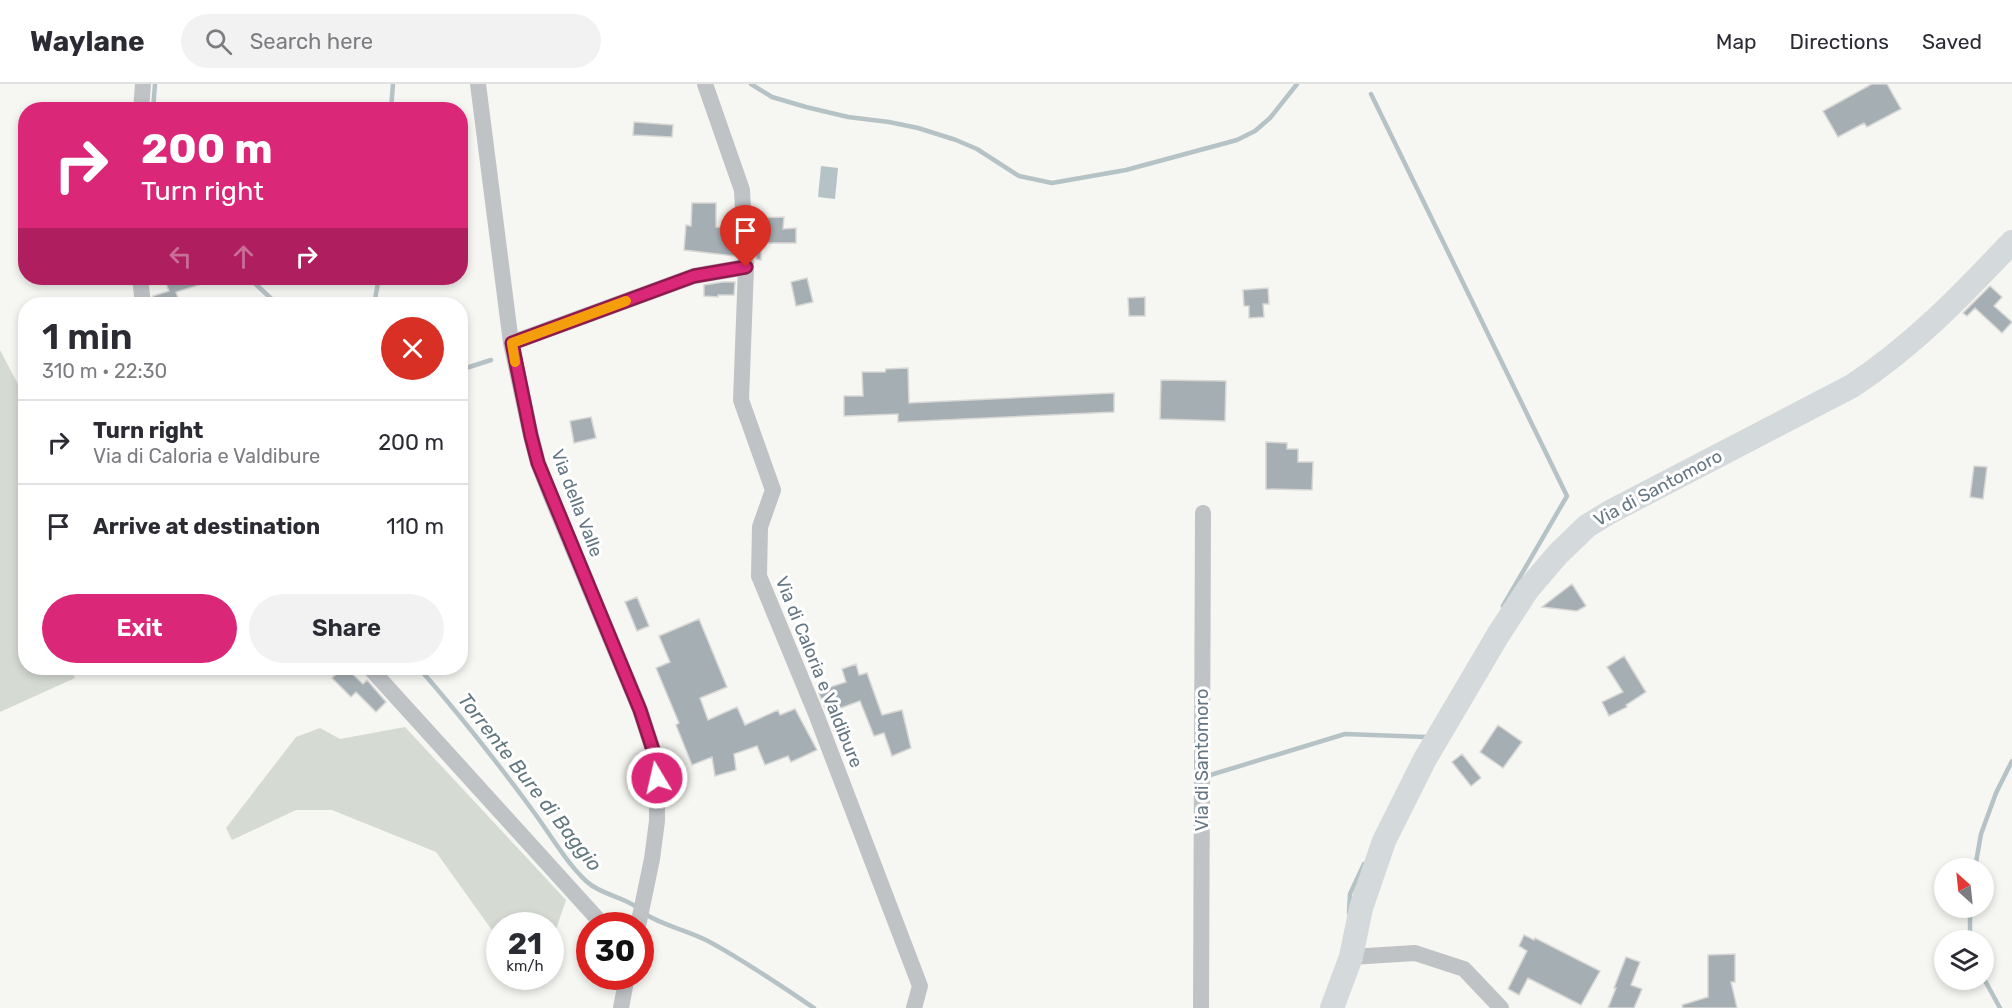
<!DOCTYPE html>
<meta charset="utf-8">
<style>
body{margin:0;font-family:Rubik,sans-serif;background:#f2f2f3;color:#2b2b33;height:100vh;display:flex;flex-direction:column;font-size:22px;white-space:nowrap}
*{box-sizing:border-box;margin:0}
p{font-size:20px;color:#7c7c81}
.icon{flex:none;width:33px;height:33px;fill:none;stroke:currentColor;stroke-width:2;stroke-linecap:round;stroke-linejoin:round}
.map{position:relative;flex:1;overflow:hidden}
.sheet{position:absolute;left:18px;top:213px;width:450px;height:378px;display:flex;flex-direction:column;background:#fff;border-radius:24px;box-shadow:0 3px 9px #0003}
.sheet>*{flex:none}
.hud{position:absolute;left:18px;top:18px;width:450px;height:183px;border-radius:24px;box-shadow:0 3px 9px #0003;background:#db2777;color:#fff;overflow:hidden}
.needle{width:39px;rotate:333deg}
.fabs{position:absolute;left:1934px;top:774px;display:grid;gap:12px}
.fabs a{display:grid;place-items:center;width:60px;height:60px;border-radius:50%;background:#fff;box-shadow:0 3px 9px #0003;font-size:30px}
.speed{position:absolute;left:486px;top:828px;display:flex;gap:12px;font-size:30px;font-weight:700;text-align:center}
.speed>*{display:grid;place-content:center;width:78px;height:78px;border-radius:50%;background:#fff;box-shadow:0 3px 9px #0003;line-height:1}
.speed small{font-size:15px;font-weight:400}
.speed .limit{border:9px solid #d22;background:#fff;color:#111}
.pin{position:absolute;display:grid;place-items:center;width:51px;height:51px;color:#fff;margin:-62px -26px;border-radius:50% 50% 50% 0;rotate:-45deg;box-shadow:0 0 6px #0007}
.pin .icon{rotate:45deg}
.me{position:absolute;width:66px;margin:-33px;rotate:351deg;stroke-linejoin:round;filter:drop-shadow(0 0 4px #0008)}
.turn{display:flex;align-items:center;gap:21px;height:126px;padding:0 24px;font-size:27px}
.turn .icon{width:78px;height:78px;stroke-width:2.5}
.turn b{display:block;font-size:42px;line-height:51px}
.lanes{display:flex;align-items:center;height:57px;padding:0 24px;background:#0003;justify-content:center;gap:30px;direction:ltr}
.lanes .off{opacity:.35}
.round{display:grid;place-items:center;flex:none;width:63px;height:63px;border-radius:32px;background:#f2f2f3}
.headline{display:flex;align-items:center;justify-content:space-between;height:102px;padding:0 24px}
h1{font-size:36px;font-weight:600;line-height:45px}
.button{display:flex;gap:12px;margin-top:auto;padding:12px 24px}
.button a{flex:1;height:69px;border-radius:36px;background:#db2777;color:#fff;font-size:24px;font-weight:600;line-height:69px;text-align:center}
.button a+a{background:#f2f2f3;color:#2b2b33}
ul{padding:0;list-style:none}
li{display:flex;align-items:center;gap:18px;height:84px;padding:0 24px;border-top:2px solid #e1e1e2}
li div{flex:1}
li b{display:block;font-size:22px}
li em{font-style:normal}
header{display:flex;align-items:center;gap:36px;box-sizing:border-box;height:84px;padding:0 30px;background:#fff;border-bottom:2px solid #e1e1e2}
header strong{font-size:28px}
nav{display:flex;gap:33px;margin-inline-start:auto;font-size:21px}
.search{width:420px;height:54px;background:#f2f2f3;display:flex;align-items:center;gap:15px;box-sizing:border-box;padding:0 21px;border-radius:33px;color:#7c7c81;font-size:22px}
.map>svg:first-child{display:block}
</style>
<header>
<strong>Waylane</strong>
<div class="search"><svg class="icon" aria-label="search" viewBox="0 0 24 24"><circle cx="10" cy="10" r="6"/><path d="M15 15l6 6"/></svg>Search here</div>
<nav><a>Map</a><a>Directions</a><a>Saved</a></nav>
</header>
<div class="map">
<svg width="2012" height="924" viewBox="0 0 2012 924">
<rect width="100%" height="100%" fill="#f6f6f2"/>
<path fill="#d5dbd2" d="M0 266 21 306H25L26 584H69L75 594 0 628Z
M405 643 566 816 551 860 550 842H500L499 856 436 768 332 726H296L232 756 226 744 296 653 320 644 340 655Z"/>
<path fill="#b6c3c6" d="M821 82 838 84 835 115 818 113Z"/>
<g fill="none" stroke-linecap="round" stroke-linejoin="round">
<path stroke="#b6c3c6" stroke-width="4.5" d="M751 0 772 13 806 23 848 33 889 38 918 44 956 56 977 65 1019 92 1052 99 1126 86 1237 56 1255 47 1270 34 1297 0
M1371 10 1567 412 1503 522
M153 26 155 0
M391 26 393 0
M249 194 277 220
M374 220 379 194
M460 286 491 276
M419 584C459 630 497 678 533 727 550 750 565 777 586 797 601 811 622 812 638 824
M1207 692 1345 650 1426 653
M1975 784 1981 750 1996 709 2012 677
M1970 824V856
M1349 829 1350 810 1364 780
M645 830C664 842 687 846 708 857 745 877 780 901 814 924
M1983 893 2000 924"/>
</g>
<path fill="#a5aeb3" stroke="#d7d7d5" stroke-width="1.5" d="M1872 0H1887L1901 25 1867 43 1864 39 1838 53 1823 27Z
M634 38 673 41 672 53 633 51Z
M692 119H716V143L733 144 735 172 684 166 686 141 691 142Z
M784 133 783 145 796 144V159H761V176L756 175 754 134Z
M164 194H214L215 196 176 208 180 220H153V212L169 207Z
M807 194 813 218 796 222 791 198Z
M723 198H735L734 211H718V213L704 212V201Z
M1990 202 2002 213 1994 222 2012 238 2002 249 1975 224 1967 232 1963 229Z
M1268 204 1269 220H1263L1264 233 1249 234V222H1244L1243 206Z
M1145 213V232H1129L1128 214Z
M908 284 909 319 1114 309V328L898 338V330L844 332V312H863L862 288H885L886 285Z
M1161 296 1226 297 1225 337 1160 335Z
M591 333 596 354 574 359 570 337Z
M1266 358 1287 359V365H1298V378H1313L1312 406 1266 405Z
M1974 382 1987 383 1983 415 1970 413Z
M1572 500 1586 522 1577 527 1542 523Z
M637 513 649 542 637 547 625 518Z
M699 535 727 603 700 614 708 636 737 623 745 641 778 626 780 631 795 625 817 666 791 678 788 672 765 681 757 662 734 670 736 686 715 692 712 673 692 681 676 641 679 639 656 584 670 578 659 552Z
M1624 572 1646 608 1626 621 1627 623 1609 632 1602 618 1623 608 1607 583Z
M856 580 859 591 867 589 882 631 902 626 911 664 892 672 884 649 874 652 860 617 827 629 818 607 846 598 842 585Z
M342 584H346L363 600 367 596 386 618 376 628 356 608 351 613 332 594Z
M1498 641 1522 658 1503 684 1480 668Z
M1462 670 1481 694 1471 702 1452 678Z
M1524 851 1534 856 1535 854 1600 887 1581 921 1528 894 1519 911 1508 905 1527 867 1519 862Z
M1735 870V898H1731L1737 924H1683L1682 921 1708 913V871Z
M1626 873 1640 878 1631 901 1642 905 1634 924H1608L1616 904H1614Z"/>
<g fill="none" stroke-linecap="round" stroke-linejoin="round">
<path stroke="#bfc3c6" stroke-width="16" d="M478 0 511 259 531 352 538 379 553 417 640 626 654 669 657 694V737L652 775 638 842
M705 0 742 106 746 183 741 316 773 406 760 443 759 492 816 630 920 902 914 924
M141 26 143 0
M140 194 143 220
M511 259 694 192 746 183
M370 584 604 842
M1351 873 1415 869 1464 885 1501 924
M621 924 627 892
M1201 924 1203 429"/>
<path stroke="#d4d9dc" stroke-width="24" d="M1332 924 1351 873 1361 824 1384 757 1425 675 1498 551 1528 505 1558 470 1587 442 1610 428 1852 302C1913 262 1962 211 2012 158"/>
</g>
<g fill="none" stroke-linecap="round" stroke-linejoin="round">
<g stroke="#8e194d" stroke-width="15">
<path id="route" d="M657 694 654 669 640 626 538 379 531 352 512 259 694 192 746 183"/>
</g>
<use href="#route" stroke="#db2777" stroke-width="10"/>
<path stroke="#f59e0b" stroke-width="10" d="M515 278 512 259 626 217"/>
</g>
<g text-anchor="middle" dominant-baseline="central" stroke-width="6" stroke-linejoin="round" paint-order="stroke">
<g font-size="18" fill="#657783" stroke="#fff">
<text transform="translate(1658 404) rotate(-28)">Via di Santomoro</text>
<text transform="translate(577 419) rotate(69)">Via della Valle</text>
<text transform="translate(819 588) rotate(68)">Via di Caloria e Valdibure</text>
<text transform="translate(1202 676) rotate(-90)">Via di Santomoro</text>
</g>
<g font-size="20" font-style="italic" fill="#61797f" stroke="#fff">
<text transform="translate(530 698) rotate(52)">Torrente Bure di Baggio</text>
</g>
</g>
</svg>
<div class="fabs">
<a><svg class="needle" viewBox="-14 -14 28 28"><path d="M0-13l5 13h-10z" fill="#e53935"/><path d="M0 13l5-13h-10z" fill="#7c7c81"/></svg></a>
<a><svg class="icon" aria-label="layers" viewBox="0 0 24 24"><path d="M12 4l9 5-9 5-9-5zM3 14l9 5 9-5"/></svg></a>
</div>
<div class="speed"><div>21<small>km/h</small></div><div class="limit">30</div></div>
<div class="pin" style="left:746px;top:183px;background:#d93025"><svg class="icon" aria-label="arrive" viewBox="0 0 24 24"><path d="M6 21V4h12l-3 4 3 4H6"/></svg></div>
<svg class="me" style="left:657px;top:694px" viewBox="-20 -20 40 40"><circle r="17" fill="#db2777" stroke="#fff" stroke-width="3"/><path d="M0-11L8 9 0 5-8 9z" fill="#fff"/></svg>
<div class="hud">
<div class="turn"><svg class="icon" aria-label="right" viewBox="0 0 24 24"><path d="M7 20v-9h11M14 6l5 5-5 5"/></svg><div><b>200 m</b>Turn right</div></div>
<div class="lanes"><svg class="icon off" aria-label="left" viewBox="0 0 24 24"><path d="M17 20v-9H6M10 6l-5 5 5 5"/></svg><svg class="icon off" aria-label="ahead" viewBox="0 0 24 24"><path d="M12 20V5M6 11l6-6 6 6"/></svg><svg class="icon" aria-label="right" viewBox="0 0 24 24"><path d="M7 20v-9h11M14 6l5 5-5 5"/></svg></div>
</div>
<section class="sheet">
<div class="headline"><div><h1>1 min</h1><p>310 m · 22:30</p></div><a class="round" style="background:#d93025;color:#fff"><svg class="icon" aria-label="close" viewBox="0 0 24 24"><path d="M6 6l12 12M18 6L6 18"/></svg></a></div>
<ul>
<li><svg class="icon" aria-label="right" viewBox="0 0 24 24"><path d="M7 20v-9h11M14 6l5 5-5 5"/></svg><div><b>Turn right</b><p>Via di Caloria e Valdibure</p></div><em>200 m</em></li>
<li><svg class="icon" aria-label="arrive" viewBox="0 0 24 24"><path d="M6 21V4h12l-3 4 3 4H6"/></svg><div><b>Arrive at destination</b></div><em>110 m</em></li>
</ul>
<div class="button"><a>Exit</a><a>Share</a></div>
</section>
</div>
